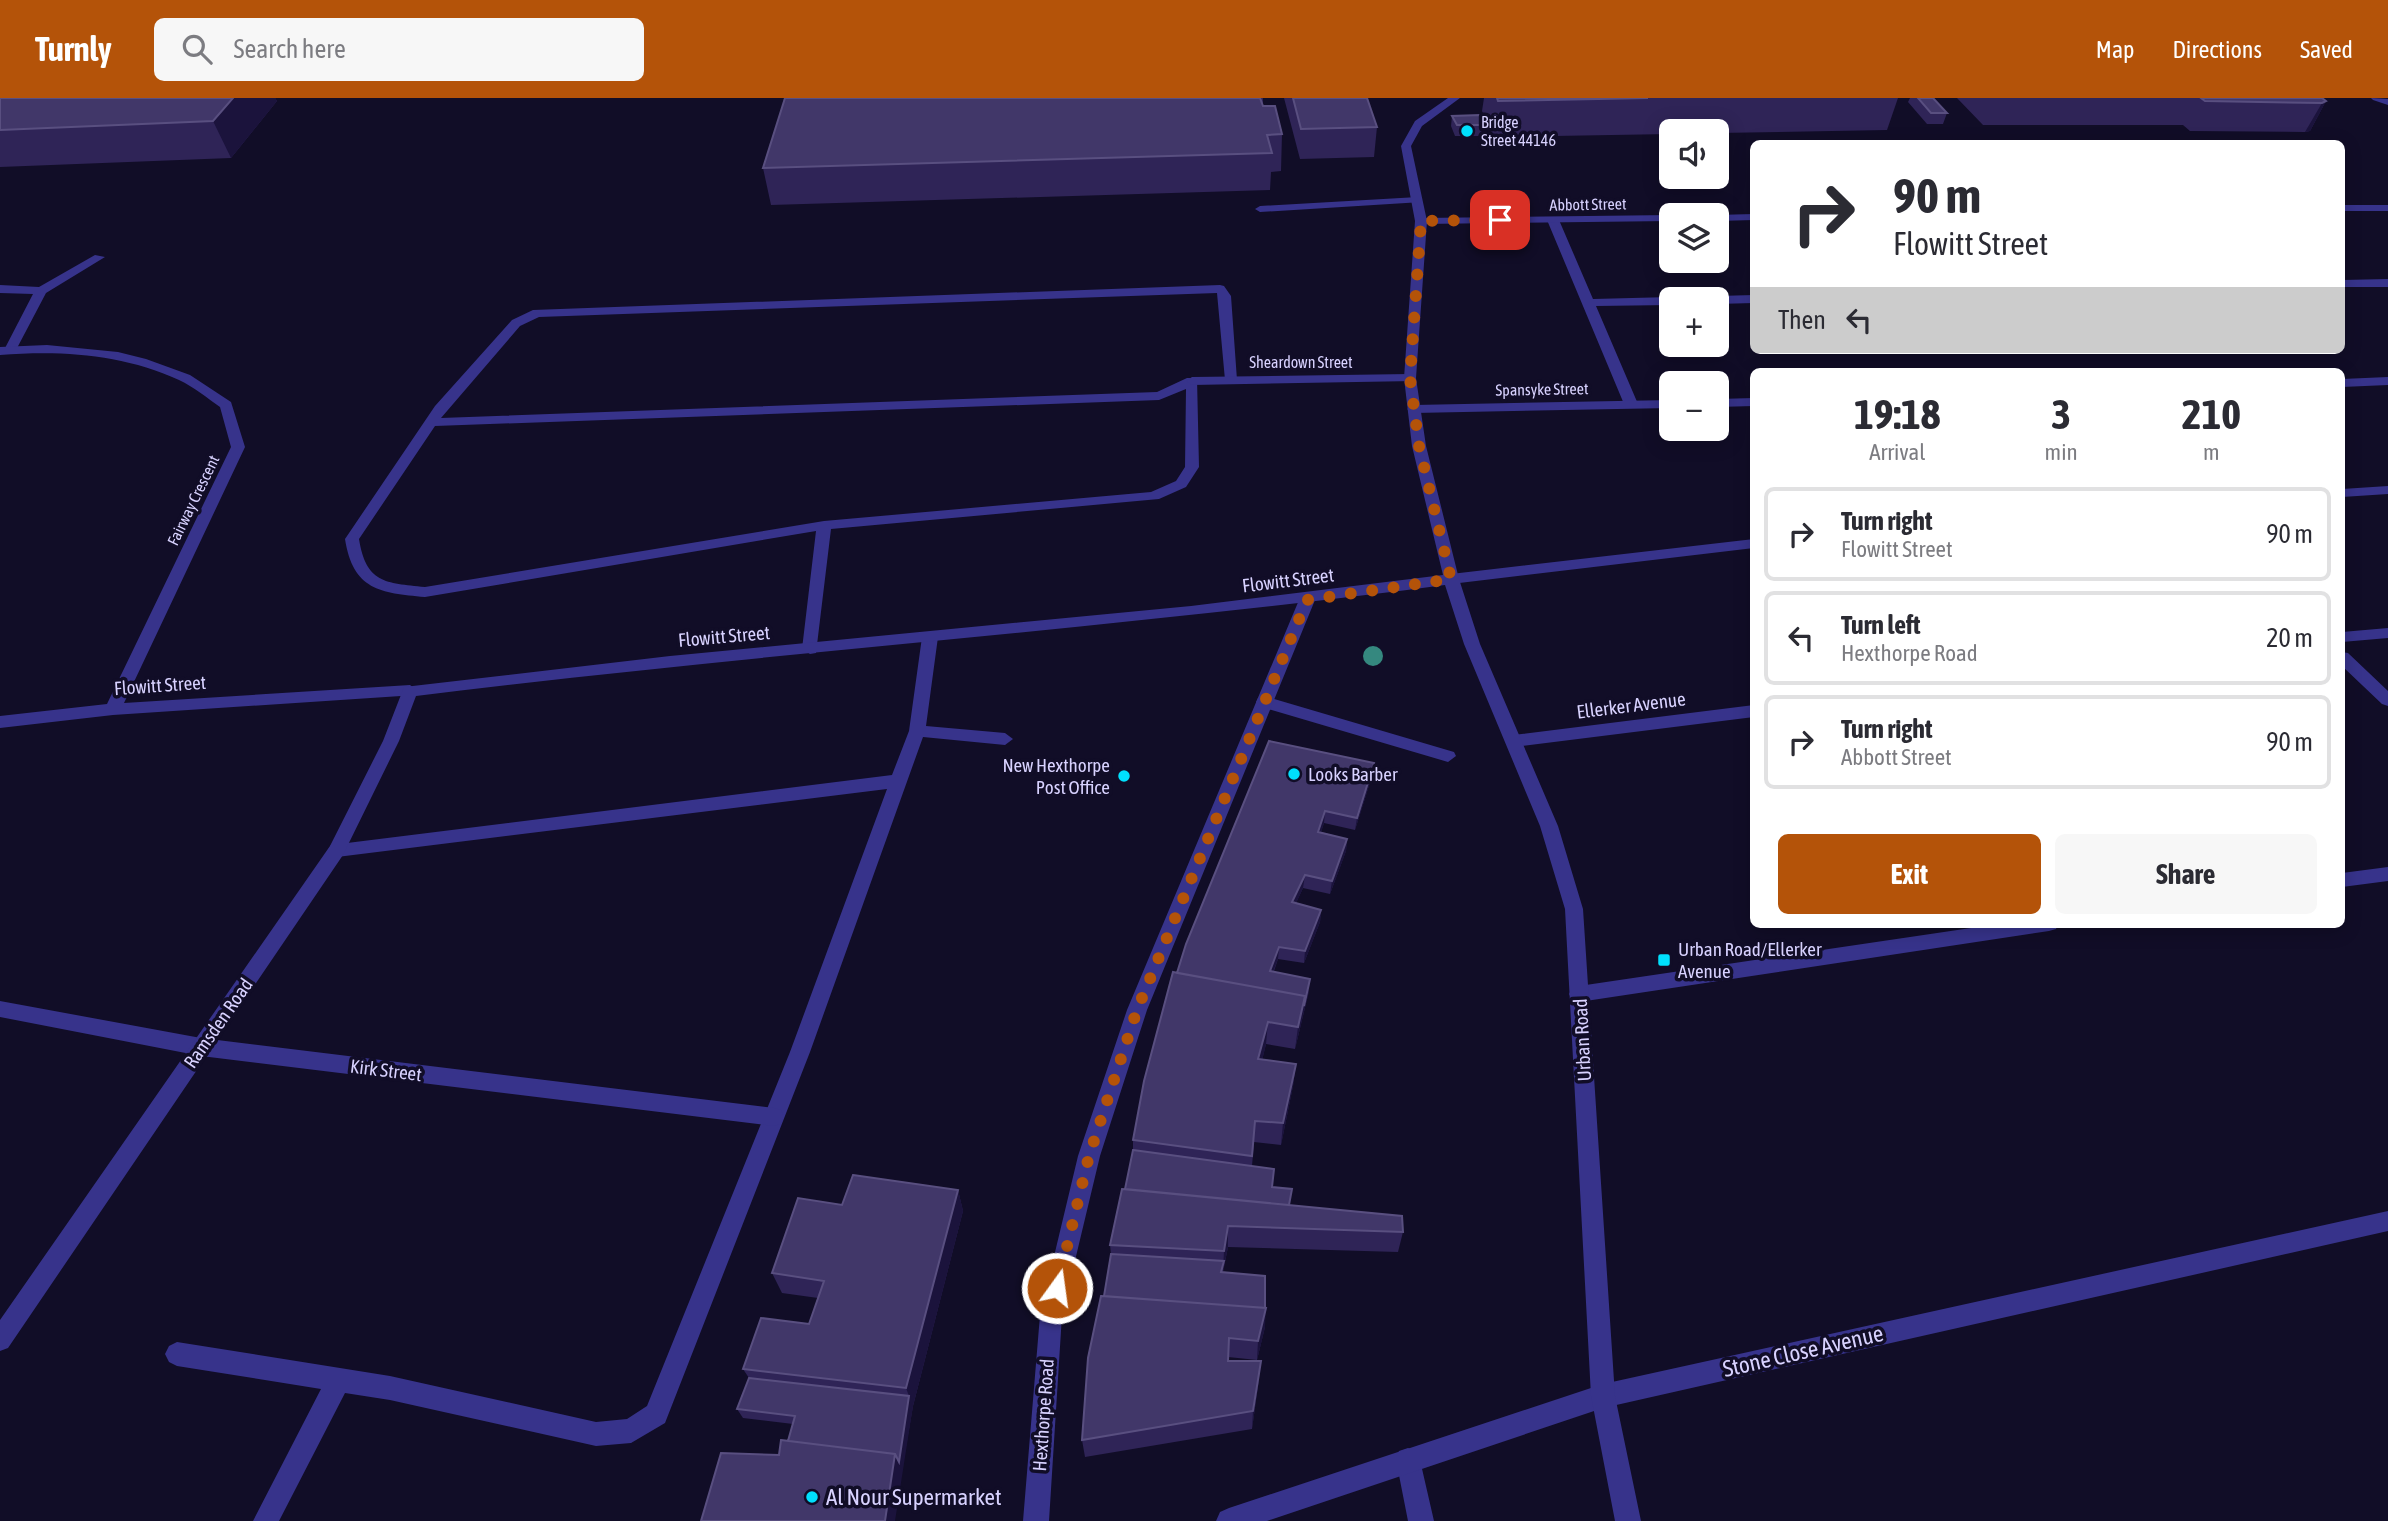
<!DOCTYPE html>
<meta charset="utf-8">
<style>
body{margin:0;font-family:"Asap Condensed",sans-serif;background:#f7f7f7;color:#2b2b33;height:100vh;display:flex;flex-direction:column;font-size:26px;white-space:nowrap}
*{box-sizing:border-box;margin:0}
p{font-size:23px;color:#7c7c81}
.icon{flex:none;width:38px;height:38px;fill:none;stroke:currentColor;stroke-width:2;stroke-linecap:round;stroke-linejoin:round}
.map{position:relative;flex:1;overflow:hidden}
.drawer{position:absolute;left:1750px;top:270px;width:595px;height:560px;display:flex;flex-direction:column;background:#fff;border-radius:10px;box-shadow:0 4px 18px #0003}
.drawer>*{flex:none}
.hud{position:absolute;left:1750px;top:42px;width:595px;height:214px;border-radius:10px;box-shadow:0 4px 18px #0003;background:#fff;color:#2b2b33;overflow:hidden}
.fabs{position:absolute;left:1659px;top:21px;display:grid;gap:14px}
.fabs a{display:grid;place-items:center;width:70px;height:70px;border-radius:10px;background:#fff;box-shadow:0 4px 18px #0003;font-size:35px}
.pin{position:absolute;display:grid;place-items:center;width:60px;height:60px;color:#fff;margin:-30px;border-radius:14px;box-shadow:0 4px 10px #0006}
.me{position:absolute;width:77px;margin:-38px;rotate:14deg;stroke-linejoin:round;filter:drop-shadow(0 0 5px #0008)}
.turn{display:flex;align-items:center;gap:24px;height:147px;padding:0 28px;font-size:32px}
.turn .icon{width:91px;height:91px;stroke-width:2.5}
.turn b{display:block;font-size:49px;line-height:60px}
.then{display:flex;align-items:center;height:66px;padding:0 28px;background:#0003;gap:14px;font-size:26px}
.eta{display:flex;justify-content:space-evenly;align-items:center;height:119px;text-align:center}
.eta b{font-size:42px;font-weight:700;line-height:49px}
.button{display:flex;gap:14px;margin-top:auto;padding:14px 28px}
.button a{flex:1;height:80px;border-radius:10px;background:#b45309;color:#fff;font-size:28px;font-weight:700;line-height:80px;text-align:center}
.button a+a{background:#f7f7f7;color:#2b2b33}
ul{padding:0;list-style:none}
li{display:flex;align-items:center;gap:21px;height:94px;margin:0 14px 10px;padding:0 14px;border:4px solid #e1e1e2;border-radius:10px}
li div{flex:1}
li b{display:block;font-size:26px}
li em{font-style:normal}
header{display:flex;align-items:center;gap:42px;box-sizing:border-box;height:98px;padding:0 35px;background:#b45309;color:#fff}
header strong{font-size:33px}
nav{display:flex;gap:38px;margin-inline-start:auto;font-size:24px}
.search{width:490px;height:63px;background:#f7f7f7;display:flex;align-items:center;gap:18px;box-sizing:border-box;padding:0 24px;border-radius:10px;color:#7c7c81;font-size:26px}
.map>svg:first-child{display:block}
</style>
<header>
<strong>Turnly</strong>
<div class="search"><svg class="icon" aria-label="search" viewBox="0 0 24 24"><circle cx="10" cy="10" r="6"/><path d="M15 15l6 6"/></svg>Search here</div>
<nav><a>Map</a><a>Directions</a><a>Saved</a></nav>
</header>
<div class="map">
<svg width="2388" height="1423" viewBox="0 0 2388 1423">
<rect width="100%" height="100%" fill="#110d27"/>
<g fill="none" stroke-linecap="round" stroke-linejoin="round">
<path fill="#37338b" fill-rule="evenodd" d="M1418 99 1422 100V104L1260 114 1255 111 1260 108Z
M1549 120 1559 122 1593 201 1671 199 1676 201H1671V207L1596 208 1638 306 1636 309H1626L1624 306 1547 122Z
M95 157 105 159 46 195 16 252 10 256 6 255 4 252 33 196 0 195V187L39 189Z
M2388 181V189H2342V182Z
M1220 187 1224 188 1231 198 1237 282 1231 286 1225 282 1217 195 539 219 520 228 441 320 1157 294 1187 280H1197L1199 369 1186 389 1159 401 831 431 816 555 810 556 802 551 816 433 425 499C380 495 353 492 345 441L435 308 512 222 533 212ZM1186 291 1185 369 1176 383 1151 394 824 423 425 489C385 485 366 485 359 441L435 328 1159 302Z
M1754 197V205L1717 206V201H1712L1717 198Z
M2388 388V396L2342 399V391Z
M1754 441V450L1451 486 1443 481 1451 476Z
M930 534 938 539 926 628 1005 635 1013 641 1005 647 923 639 810 954 665 1325 631 1345 596 1348 390 1302 345 1295 279 1423H253L321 1291 177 1268 169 1264 165 1256 169 1248 177 1244 390 1278 596 1324 627 1321 647 1308 790 954 887 691 337 759 331 757 328 752 331 747 892 677 909 633 922 539Z
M2342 554 2348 555 2388 593V608L2382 606 2342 568Z
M1264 598 1454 654 1456 658 1448 664 1258 608 1256 604 1258 600Z
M2388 769V783L2342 789V775Z
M1998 826H2058L2056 831 2049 833 1579 904 1572 902 1569 896 1572 890 1579 888Z
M1408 1350 1417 1353 1420 1362 1434 1423H1408L1396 1362 1399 1353Z"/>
<path fill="#37338b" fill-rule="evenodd" d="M201 940 774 1010 781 1012 784 1019 781 1026 774 1028 201 958 194 955 191 949 194 943Z"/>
<path fill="#37338b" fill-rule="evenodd" d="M2371 0 2388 1V7L2373 2Z
M2342 107H2388V113H2342Z
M1754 116V122L1717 123 1715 117Z
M1671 117H1673L1671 123 1421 126 1415 123 1421 120Z
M47 247 118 254 146 261 190 277 231 304 245 349 124 605 410 587 418 593 416 597 113 617 0 630V618L107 606 231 349 220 309C207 300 194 289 179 282 123 256 61 252 0 257V249Z
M1410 276 1415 277V283L1192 287 1186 283 1192 279Z
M2388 279V287L2342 289V281Z
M1754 300V308L1717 309V301Z
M1671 302V310L1414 315 1407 311 1414 307Z
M1307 497 1315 502 1147 912 1100 1058 1062 1217 1049 1423H1023L1040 1217 1078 1058 1127 912 1299 502Z
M2388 530V540L2342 544V534Z
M1754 607V619L1513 649 1505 643 1513 637Z
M0 903 201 940 208 943 211 949 208 955 201 958 0 919Z
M2388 1113V1133L1603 1310 1267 1423H1216L1220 1414 1229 1410 1603 1286Z"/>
<path fill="#37338b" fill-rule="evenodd" d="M1448 0H1460L1422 28 1411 48 1427 123 1416 280 1426 348 1459 481 1480 546 1558 728 1583 811 1615 1298 1641 1423H1615L1591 1298 1565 811 1540 728 1464 546 1445 487C1103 532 759 555 416 598L399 643 343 757 8 1250 0 1253V1222L330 748 383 643 404 589 670 558 1191 508 1443 477 1412 348 1404 280 1415 123 1401 48 1415 23Z"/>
</g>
<circle fill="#35887f" cx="1373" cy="558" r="10"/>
<path fill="#2f2457" d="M0 0H275L277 3 231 60 0 69Z
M785 0H1263V8L1282 36 1281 73 1271 74 1270 92 771 107 763 70Z
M1284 0H1367L1377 29 1374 59 1300 61Z
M1484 0H1898L1887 32 1717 35V33H1671V36L1493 39 1482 13Z
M1910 0H1933L1947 15 1943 26H1927L1908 4Z
M1957 0H2322L2326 3 2310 33 2305 34 2190 33 2183 27H1983Z
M1452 18 1485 27 1483 38H1455L1451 28Z
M1374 665 1372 678 1355 732 1324 725 1321 734 1347 741 1346 753 1330 796 1303 790 1296 805 1321 812 1320 824 1304 865 1278 861 1274 873 1309 893 1295 951 1266 946 1262 962 1296 966 1293 988 1281 1047 1254 1044 1252 1068 1290 1107 1403 1134 1398 1154 1228 1149 1223 1174 1265 1229 1257 1262 1228 1259V1263L1259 1281 1252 1331 1085 1359 1082 1342 1111 1156 1110 1147 1125 1091 1133 1052V1042L1177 875 1186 846Z
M958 1092 963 1113 913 1308 902 1372 779 1357 788 1343 793 1326 743 1320 737 1311 749 1280 743 1271 809 1226 818 1200 782 1195 772 1175 842 1107Z"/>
<path fill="#1b133c" d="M233 0H275L277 3 231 60 213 23Z
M2326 3 2310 33 2305 34 2322 5Z
M1374 665 1372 678 1355 732 1357 720Z
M1325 713 1324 725 1317 746 1318 734Z
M1347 741 1346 753 1330 796 1332 783Z
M1305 777 1303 790 1291 816 1292 804Z
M1321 812 1320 824 1304 865 1305 853Z
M1279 849 1278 861 1269 884 1270 873Z
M1310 881 1309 893 1295 951 1298 929 1305 898Z
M1268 924 1266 946 1257 983 1258 961Z
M1296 966 1293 988 1281 1047 1283 1025Z
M958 1092 963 1113 913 1308 895 1423H885L895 1356 909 1298 906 1290Z
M1228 1128V1149L1223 1173 1224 1153Z
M1266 1210 1265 1229 1257 1262 1258 1243Z
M1261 1263 1259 1281 1252 1331 1253 1313Z"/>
<path fill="#413769" stroke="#594f80" stroke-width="2" d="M0 0H233L213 23 0 32Z
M785 0H1260L1263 8H1275L1282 36 1267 37 1272 55 763 70Z
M1293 0H1367L1377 29 1301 31Z
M1497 0H1648L1498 3Z
M1918 0H1933L1947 15H1931Z
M2201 0H2322L2326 3 2322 5 2205 3Z
M1480 17 1485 27H1457L1452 18Z
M1269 643 1374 665 1357 720 1325 713 1318 734 1347 741 1332 783 1305 777 1292 804 1321 812 1305 853 1279 849 1270 873 1310 881 1304 908 1305 898 1177 875 1186 846Z
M1173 874 1305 898 1298 929 1268 924 1258 961 1296 966 1283 1025 1255 1023 1252 1058 1133 1042 1144 983Z
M1133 1052 1274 1071 1272 1089 1292 1091 1289 1107 1125 1091Z
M853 1077 958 1092 906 1290 743 1271 761 1220 809 1226 824 1183 772 1175 798 1100 842 1107Z
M1122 1091 1402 1118 1403 1134 1228 1128 1224 1153 1110 1147Z
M1111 1156 1224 1163 1221 1174 1265 1178V1210L1104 1198Z
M1101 1198 1266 1210 1258 1243 1229 1240 1228 1263H1261L1253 1313 1082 1342 1088 1260Z
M749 1280 909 1298 899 1364 895 1356 788 1343 795 1318 737 1311Z
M781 1342 895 1356 885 1423H701L721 1355 779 1357Z"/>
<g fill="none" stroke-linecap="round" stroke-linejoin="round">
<path stroke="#b45309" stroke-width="12" stroke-dasharray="0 21.6" d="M1057 1190 1089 1058 1137 912 1307 502 1451 481 1419 348 1410 280 1421 123 1500 122"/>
</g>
<g fill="#00e0fd" stroke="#110d27" stroke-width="2.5">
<circle cx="1467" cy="33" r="7"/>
<circle cx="1294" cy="676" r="7"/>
<circle cx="1124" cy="678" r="7"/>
<rect x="1657" y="855" width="14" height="14" rx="3.5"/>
<circle cx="812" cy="1399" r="7"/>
</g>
<g text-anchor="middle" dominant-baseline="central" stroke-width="7" stroke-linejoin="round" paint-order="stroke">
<g font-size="16" fill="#d8d2ff" stroke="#110d27" text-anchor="start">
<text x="1481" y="24">Bridge<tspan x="1481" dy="18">Street 44146</tspan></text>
</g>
<g font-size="16" fill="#d8d2ff" stroke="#110d27">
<text transform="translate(1588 106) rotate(-1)">Abbott Street</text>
<text x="1301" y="264">Sheardown Street</text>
<text transform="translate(1542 291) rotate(-1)">Spansyke Street</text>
<text transform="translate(193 402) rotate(-64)">Fairway Crescent</text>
</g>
<g font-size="19" fill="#d8d2ff" stroke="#110d27">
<text transform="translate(1288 482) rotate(-7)">Flowitt Street</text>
<text transform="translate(724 538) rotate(-5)">Flowitt Street</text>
<text transform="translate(160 587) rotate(-4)">Flowitt Street</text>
<text transform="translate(1631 607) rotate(-7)">Ellerker Avenue</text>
<text transform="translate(218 925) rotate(-55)">Ramsden Road</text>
<text transform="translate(1582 942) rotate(-93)">Urban Road</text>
<text transform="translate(386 972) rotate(7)">Kirk Street</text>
<text transform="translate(1043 1317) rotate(-86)">Hexthorpe Road</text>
</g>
<g font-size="19" fill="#d8d2ff" stroke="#110d27" text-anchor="start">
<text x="1110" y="667" text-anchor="end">New Hexthorpe<tspan x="1110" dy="22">Post Office</tspan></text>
<text x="1308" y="676">Looks Barber</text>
<text x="1678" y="851">Urban Road/Ellerker<tspan x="1678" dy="22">Avenue</tspan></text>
</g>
<g font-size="23" fill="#d8d2ff" stroke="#110d27">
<text transform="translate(1803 1253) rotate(-13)">Stone Close Avenue</text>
</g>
<g font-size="23" fill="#d8d2ff" stroke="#110d27" text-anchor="start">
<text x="826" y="1399">Al Nour Supermarket</text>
</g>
</g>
</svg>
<div class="fabs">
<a><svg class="icon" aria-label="sound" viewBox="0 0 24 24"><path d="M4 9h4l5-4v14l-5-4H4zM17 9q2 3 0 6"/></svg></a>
<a><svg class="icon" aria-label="layers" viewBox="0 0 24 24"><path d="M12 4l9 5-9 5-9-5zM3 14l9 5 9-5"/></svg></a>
<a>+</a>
<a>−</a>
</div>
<div class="pin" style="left:1500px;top:122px;background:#d93025"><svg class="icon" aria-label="arrive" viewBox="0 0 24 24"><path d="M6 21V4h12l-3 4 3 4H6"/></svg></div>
<svg class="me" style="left:1057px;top:1190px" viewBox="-20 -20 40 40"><circle r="17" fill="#b45309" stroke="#fff" stroke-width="3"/><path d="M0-11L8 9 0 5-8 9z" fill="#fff"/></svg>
<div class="hud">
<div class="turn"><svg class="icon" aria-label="right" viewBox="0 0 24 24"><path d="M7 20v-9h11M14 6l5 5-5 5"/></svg><div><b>90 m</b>Flowitt Street</div></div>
<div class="then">Then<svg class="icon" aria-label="left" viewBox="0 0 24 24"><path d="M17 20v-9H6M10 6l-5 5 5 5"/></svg></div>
</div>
<section class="drawer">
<div class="eta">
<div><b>19:18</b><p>Arrival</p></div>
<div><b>3</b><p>min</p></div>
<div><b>210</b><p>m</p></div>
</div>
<ul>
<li><svg class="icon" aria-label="right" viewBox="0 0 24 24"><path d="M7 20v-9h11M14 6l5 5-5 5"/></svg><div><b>Turn right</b><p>Flowitt Street</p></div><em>90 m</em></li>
<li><svg class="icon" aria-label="left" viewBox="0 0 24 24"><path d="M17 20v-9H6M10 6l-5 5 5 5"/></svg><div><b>Turn left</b><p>Hexthorpe Road</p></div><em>20 m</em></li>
<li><svg class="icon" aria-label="right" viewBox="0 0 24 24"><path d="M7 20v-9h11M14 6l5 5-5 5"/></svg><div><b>Turn right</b><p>Abbott Street</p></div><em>90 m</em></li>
</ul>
<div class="button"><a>Exit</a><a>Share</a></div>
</section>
</div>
